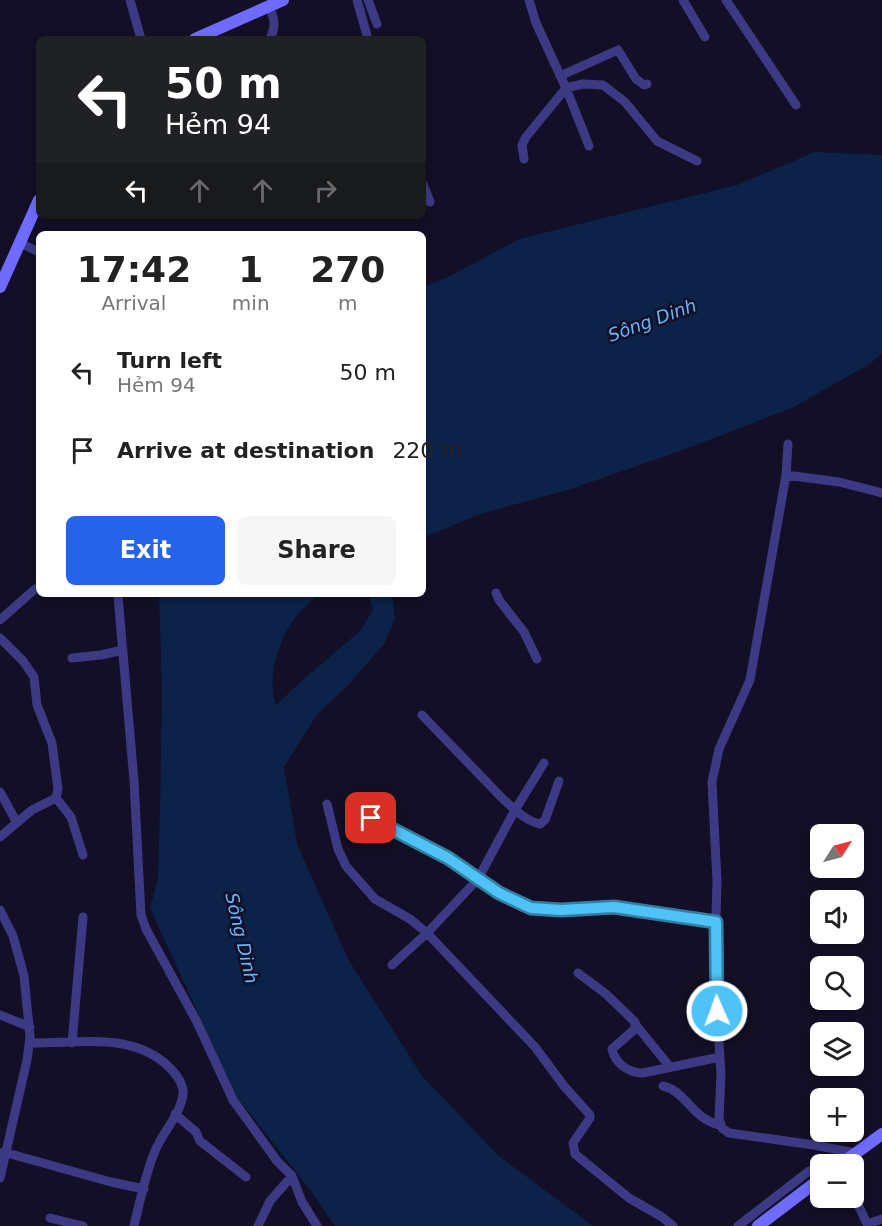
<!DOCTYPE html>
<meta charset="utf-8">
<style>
body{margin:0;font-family:"DejaVu Sans",sans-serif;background:#f6f6f6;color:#222;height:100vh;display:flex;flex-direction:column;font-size:22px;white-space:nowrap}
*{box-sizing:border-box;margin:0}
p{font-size:20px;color:#767676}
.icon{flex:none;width:33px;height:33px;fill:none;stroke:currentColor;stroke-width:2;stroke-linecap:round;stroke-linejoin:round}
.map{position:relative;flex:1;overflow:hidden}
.panel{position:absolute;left:36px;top:231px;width:390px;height:366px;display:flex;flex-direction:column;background:#fff;border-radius:9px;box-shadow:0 3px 9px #0003}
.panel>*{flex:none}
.banner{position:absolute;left:36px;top:36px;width:390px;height:183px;border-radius:9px;box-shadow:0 3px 9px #0003;background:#202124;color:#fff;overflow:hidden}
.needle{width:39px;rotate:54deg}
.controls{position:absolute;left:810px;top:824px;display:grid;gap:12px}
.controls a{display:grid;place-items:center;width:54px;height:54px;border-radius:9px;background:#fff;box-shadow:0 3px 9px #0003;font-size:30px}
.pin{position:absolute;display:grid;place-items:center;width:51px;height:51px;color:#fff;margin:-26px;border-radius:12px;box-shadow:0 3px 9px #0006}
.me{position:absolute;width:66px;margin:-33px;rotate:358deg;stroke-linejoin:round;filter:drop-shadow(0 0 4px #0008)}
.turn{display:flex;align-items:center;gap:21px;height:126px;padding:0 30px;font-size:27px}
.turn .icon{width:78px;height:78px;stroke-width:2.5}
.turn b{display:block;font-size:42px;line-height:51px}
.lanes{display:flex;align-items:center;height:57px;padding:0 30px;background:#0003;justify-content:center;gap:30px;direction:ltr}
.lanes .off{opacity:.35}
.eta{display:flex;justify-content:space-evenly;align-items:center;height:102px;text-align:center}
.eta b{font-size:36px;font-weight:700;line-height:42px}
.action{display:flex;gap:12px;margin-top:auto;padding:12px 30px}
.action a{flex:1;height:69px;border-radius:9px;background:#2563eb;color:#fff;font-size:24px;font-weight:700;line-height:69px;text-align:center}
.action a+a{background:#f6f6f6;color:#222}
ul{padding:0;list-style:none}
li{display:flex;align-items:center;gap:18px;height:78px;padding:0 30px}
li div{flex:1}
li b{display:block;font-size:22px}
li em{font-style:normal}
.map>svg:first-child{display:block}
</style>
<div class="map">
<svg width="882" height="1226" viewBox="0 0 882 1226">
<rect width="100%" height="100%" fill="#130f26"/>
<path fill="#0c2248" d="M815 152 882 155V354L868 365 792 408 683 450 568 490 480 514 423 538V287L450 276 519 239 737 185Z
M159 594H320C313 600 305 606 299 613 280 635 266 676 276 705L306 677 360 631 373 610 368 594H392L395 619 384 644 350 683 316 716 284 767 297 844 348 959 422 1076 499 1156 593 1226H335L311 1191 236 1096 150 908 158 878 160 807 162 692Z"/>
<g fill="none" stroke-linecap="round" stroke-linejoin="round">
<path stroke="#3d3a85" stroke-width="9" d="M130 0 141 39
M357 0 368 39
M368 0 377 24
M529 0 536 23 566 88 589 146
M683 0 705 37
M726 0 796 105
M269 7C275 19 276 26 270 39
M560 76 618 50 636 79 644 85 647 84
M524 159 522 145 526 137 566 88 583 84 603 85 625 102 657 141 697 161
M423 184 430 202
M20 243 39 252
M788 444 786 475 750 680 719 749 712 782 717 881 715 949 717 1011 721 1074 719 1119 722 1128 729 1133 814 1145 855 1153
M786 475 839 482 882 493
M496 593 499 600 524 632 537 659
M118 596 134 781 141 915 146 929 197 1022 233 1100 277 1161 292 1176 302 1202 317 1226
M0 620 35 589
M0 638 23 661 34 677 37 705 52 743 58 789 56 798
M72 658 101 655 123 650
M422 715 501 797C513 808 525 821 540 824L545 820 559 781
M0 792 17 823
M56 798 71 817 83 855
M327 804 338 849 346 866 375 899 410 919 427 933 535 1047 564 1086 590 1115V1118L573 1143 575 1154 629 1198 662 1217 673 1226
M353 808 448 858 499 893 531 908 561 910 614 907 716 922
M0 837 32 810 56 798
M0 910 13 936 18 954 24 976 30 1037 27 1060 0 1178
M392 965 427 933 478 879 515 810 544 763
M578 973 606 994 635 1022V1029L612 1049C615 1063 628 1073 643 1073L720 1057
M0 1015 30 1027
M636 1025 670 1067
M29 1043C78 1044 135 1030 172 1070 178 1077 184 1085 183 1094 181 1114 162 1133 155 1151 145 1175 140 1201 134 1226
M72 1043 83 917
M663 1086C686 1091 692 1119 720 1125
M175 1114 196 1132 200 1141 246 1177
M0 1153H7L111 1182 144 1189
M854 1196 868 1226
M50 1218 83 1226
M867 1224 882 1219
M258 1226 270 1201 292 1176
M738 1226 809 1171 820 1168"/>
<path stroke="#6f6bff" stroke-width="12" d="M195 39 283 0
M0 287 39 200
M841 1164 882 1134
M758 1226 820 1179"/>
</g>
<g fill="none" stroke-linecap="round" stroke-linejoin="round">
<g stroke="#337fa1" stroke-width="15">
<path id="route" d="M371 818 448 858 499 893 531 908 561 910 614 907 716 922 717 1011"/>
</g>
<use href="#route" stroke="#4fc3f7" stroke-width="10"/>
</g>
<g text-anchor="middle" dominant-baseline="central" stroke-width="5" stroke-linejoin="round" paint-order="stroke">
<g font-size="18" font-style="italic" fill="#62b6ff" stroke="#130f26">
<text transform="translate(652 320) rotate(-20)">Sông Dinh</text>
<text transform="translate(242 938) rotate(77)">Sông Dinh</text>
</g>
</g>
</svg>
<div class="controls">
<a><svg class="needle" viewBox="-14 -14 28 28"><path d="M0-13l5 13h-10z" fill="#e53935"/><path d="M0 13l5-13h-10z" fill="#767676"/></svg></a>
<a><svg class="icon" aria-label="sound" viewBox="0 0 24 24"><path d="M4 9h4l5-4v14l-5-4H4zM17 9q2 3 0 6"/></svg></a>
<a><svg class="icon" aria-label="search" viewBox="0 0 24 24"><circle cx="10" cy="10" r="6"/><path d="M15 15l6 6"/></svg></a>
<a><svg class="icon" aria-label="layers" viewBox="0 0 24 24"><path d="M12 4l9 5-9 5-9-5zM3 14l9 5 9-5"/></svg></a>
<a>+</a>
<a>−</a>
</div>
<div class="pin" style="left:371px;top:818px;background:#d93025"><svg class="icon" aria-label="arrive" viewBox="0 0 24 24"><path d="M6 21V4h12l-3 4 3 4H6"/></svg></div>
<svg class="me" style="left:717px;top:1011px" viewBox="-20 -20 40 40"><circle r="17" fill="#4fc3f7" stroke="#fff" stroke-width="3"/><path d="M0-11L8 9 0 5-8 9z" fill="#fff"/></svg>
<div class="banner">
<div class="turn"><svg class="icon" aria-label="left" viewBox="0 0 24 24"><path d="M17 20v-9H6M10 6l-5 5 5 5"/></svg><div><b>50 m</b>Hẻm 94</div></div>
<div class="lanes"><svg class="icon" aria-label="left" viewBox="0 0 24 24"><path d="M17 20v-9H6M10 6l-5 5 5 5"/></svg><svg class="icon off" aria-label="ahead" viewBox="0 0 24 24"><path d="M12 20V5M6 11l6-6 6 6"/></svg><svg class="icon off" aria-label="ahead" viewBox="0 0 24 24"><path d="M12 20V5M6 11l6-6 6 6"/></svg><svg class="icon off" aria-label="right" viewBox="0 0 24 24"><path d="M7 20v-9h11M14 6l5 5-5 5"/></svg></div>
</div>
<section class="panel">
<div class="eta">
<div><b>17:42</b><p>Arrival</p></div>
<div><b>1</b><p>min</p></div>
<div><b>270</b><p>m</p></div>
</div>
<ul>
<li><svg class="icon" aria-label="left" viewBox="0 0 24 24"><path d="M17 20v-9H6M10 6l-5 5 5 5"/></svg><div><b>Turn left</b><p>Hẻm 94</p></div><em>50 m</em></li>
<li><svg class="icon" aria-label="arrive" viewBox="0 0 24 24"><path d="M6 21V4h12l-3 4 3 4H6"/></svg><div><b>Arrive at destination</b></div><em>220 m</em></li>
</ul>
<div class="action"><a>Exit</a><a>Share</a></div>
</section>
</div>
